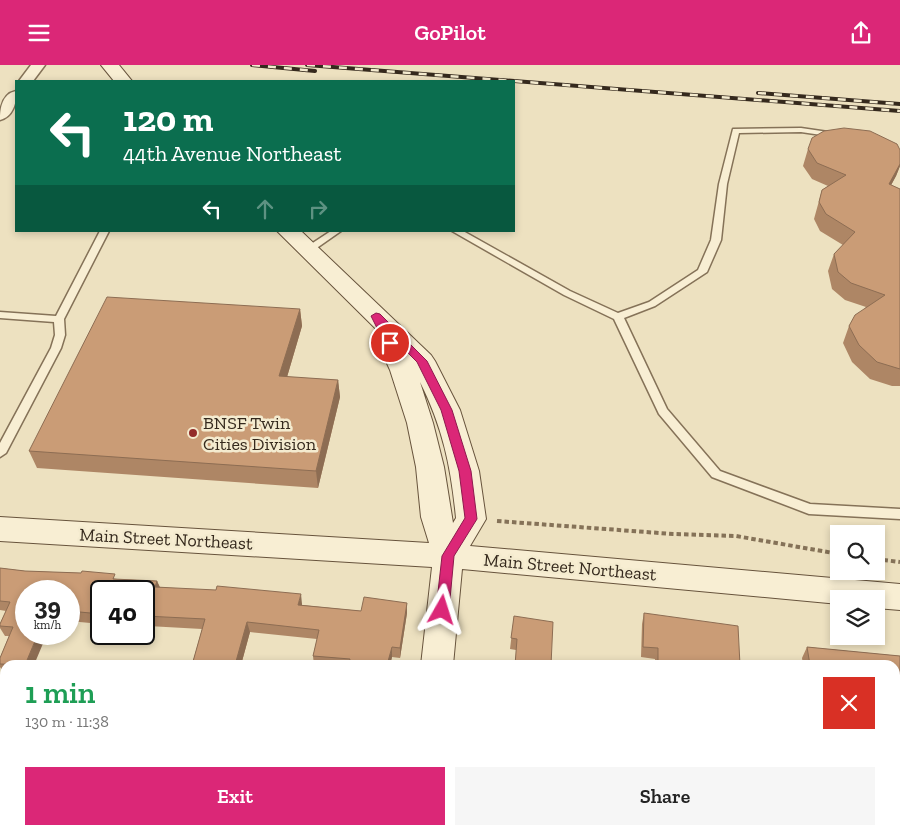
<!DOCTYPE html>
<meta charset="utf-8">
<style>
body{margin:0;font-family:"Zilla Slab",serif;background:#f6f6f6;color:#222;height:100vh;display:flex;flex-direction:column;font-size:19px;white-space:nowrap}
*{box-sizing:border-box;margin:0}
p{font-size:16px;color:#767676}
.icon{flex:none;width:28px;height:28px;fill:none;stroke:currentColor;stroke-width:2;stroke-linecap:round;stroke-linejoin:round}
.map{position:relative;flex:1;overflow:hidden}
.drawer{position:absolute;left:0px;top:595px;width:900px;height:175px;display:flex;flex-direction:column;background:#fff;border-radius:15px 15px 0 0;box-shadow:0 2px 8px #0003}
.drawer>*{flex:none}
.banner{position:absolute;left:15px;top:15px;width:500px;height:152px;border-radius:0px;box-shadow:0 2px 8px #0003;background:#0b6e4f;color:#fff;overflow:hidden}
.buttons{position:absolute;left:830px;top:460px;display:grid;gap:10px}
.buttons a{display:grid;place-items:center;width:55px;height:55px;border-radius:0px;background:#fff;box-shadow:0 2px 8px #0003;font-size:25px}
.speed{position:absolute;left:15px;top:515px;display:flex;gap:10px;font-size:25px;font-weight:700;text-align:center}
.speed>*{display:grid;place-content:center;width:65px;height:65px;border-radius:50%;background:#fff;box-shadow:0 2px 8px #0003;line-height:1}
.speed small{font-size:12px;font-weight:400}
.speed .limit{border:2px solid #111;border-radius:8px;background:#fff;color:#111}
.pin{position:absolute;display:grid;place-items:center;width:42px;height:42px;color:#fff;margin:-21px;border:2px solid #fff;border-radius:50%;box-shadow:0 1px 5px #0007}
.me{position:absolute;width:55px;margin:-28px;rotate:6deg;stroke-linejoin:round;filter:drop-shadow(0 0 4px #0008)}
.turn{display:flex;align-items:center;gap:18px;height:105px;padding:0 25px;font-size:22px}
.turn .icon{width:65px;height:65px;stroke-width:2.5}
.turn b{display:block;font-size:35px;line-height:42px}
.lanes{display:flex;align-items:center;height:48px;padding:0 25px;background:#0003;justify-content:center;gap:25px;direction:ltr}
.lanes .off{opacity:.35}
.round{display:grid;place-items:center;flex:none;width:52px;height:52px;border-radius:0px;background:#f6f6f6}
.summary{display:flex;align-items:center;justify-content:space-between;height:85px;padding:0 25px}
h1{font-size:30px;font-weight:600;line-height:38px;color:#1e9e55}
.action{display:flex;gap:10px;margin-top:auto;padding:10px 25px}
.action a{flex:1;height:58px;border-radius:0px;background:#db2777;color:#fff;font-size:20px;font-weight:600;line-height:58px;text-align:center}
.action a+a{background:#f6f6f6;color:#222}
header{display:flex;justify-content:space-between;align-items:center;height:65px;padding:0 25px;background:#db2777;color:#fff;font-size:22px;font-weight:600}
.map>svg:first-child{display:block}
</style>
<header><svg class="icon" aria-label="menu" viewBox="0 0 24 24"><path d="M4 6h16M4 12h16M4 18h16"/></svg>GoPilot<svg class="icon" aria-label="share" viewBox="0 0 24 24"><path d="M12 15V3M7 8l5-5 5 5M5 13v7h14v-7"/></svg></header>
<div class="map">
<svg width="900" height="770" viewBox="0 0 900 770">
<rect width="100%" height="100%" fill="#ede1c0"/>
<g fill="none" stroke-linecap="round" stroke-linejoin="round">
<g stroke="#857258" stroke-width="3">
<path id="lane" d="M801 63 835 68 839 70 835 72 801 67 739 68 727 119 721 175 707 207 655 241 624 253 667 344 720 406 810 439 900 444V454L809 449 712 412 659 349 614 254 564 230 452 166H463L570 226 618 248 649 237 698 205 711 175 719 119 733 64Z
M100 166H109L64 254 65 270 61 283 6 388 0 392V378L51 283 55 270 54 257 0 253V247L56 251Z
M331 166H341L311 187H305V183Z
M0 630 5 631V643L0 642Z
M895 706 900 707V721L895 720Z"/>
</g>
<g stroke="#857258" stroke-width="3">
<path id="street" d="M31 0H45L33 16H19Z
M16 26C17 37 13 52 0 55 0 43 2 29 16 26Z"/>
</g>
<g stroke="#67533c" stroke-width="2">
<path id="secondary" d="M101 0H119L132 16H114Z
M277 166H301L431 290 435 296 460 345 479 406 486 454 470 481 900 519V545L876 543V534H839V539L462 504 453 600H421L432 502 0 476V452L429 478 421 452 416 402 407 358 390 305 374 270 377 265ZM420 317C443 363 451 402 456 453L453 458 444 402 433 358Z
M399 765H437L436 770H398Z"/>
</g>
<path stroke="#857258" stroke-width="4" stroke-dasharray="4.5 3" stroke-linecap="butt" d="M497 456 673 469 736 471 839 489
M876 494 900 497"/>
<use href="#lane" fill="#f8eed3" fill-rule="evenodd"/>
<use href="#street" fill="#f8eed3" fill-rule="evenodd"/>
<use href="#secondary" fill="#f8eed3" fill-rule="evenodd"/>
<g stroke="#35291d" stroke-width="4">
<path id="rail" d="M252 0 315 6
M307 0 900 46
M758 28 900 39"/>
</g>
<use href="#rail" stroke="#f4ebcf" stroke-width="2.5" stroke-dasharray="8" stroke-linecap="butt"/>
</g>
<path fill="#ae8665" d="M808 84 900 85V101L896 111 891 120 900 124V321H892L870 314 852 297 843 278 849 261 866 242 845 235 832 224 828 206 834 189 843 180 820 166 814 154 822 125 828 121 812 114 803 101Z
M300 244 302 261 287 312 338 315 340 332 318 423 37 403 29 386Z
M0 503 25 506 81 508 117 514 157 516 160 522 302 539V540L361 546 407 538V548L400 593 392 592 390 600H314L313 591 317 574 250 567 241 600H192L202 564 148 561 147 563H144V526H101V559L69 556V526H26L34 600H5V608H4L0 602V593L9 571H5L0 563V559L6 546 0 545Z
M644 548 740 600H655V594L641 592 642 559Z
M514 551 551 600 516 585 510 584Z
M807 582 900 591V632L895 631V600H803L802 593Z
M763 765H806L807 770H777L763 768Z"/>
<path fill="#8d6d53" d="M900 99V101L896 111 883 135 889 119Z
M300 244 302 261 282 329 279 311Z
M338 315 340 332 318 423 316 406Z
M157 516 161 526 155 522Z
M301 529 302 539 300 550 298 540Z
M407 538V548L400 593V583Z
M145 551 148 561 147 563 144 554Z
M247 557 250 567 241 600H235Z
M38 569H47L34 600H25Z
M392 582V592L390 600H387Z
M77 765H85L84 770H75Z"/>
<path fill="#ca9c76" stroke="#8d6d53" d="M844 63 870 66 897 79 900 85V99L889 119 900 124V304L877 297 859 280 849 261 855 250 885 230 851 218 838 207 834 189 855 167 826 149 819 137 822 125 846 110 817 98 808 84 812 73 824 66Z
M107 232 300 244 279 311 338 315 316 406 29 386Z
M0 503 25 506 81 508 82 506 115 509 113 514 157 516 155 522 216 525 217 521 301 529 298 540 361 546 364 532 407 538 400 583 392 582 387 600H349L350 594 313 591 319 565 247 557 235 600H192L205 554 145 551 144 553V526H101V549L69 546V526H26V569H38L25 600 0 599V593L13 562 0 561V559L10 537 0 536Z
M644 548 738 561 740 600H658V583L643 582Z
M514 551 553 557 551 600H515L517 574 511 573Z
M807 582 900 591V620H895V600H810Z
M0 738H5V765H77L75 770H0Z
M159 765H339L338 770H157Z
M480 765H489L513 769V770H480Z
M783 765H806L807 770H784Z"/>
<path fill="#db2777" stroke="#8e194d" d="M376 248 380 249 427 296 452 345 471 406 477 454 454 491 449 545 447 549 442 551 438 549 436 545 442 491 465 453 459 406 441 345 417 297 392 272 395 278 393 281H386L371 251Z"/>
<circle fill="#932c2a" stroke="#f4ebcf" stroke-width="2" cx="193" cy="368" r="5"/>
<g text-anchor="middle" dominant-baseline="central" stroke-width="5" stroke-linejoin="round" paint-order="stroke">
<g font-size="18" fill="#35291d" stroke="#f4ebcf" text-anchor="start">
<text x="203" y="358">BNSF Twin<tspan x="203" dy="21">Cities Division</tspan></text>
</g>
<g font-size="18" fill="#35291d" stroke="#f4ebcf">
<text transform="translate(166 474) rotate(3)">Main Street Northeast</text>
<text transform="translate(570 502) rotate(5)">Main Street Northeast</text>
</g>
</g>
</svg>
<div class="buttons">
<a><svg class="icon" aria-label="search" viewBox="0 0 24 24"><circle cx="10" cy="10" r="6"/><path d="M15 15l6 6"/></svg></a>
<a><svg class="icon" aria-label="layers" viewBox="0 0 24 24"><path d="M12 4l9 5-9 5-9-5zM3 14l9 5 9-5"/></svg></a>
</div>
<div class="speed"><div>39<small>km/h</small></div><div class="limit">40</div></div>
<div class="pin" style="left:390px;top:278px;background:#d93025"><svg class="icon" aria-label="arrive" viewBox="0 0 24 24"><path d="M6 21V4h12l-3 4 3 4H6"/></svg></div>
<svg class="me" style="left:442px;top:545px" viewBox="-20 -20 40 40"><path d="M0-17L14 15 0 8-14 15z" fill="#db2777" stroke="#fff" stroke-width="4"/></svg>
<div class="banner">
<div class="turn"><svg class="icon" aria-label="left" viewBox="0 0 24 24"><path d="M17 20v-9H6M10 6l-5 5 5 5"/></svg><div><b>120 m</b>44th Avenue Northeast</div></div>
<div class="lanes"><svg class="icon" aria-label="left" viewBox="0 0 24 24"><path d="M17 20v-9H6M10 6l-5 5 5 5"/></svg><svg class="icon off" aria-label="ahead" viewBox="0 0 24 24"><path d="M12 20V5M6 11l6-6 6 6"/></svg><svg class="icon off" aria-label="right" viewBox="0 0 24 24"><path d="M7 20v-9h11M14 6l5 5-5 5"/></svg></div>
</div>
<section class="drawer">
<div class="summary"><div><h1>1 min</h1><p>130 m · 11:38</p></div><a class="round" style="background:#d93025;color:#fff"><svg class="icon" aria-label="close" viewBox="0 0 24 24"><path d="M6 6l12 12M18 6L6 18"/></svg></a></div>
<div class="action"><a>Exit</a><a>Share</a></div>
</section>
</div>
